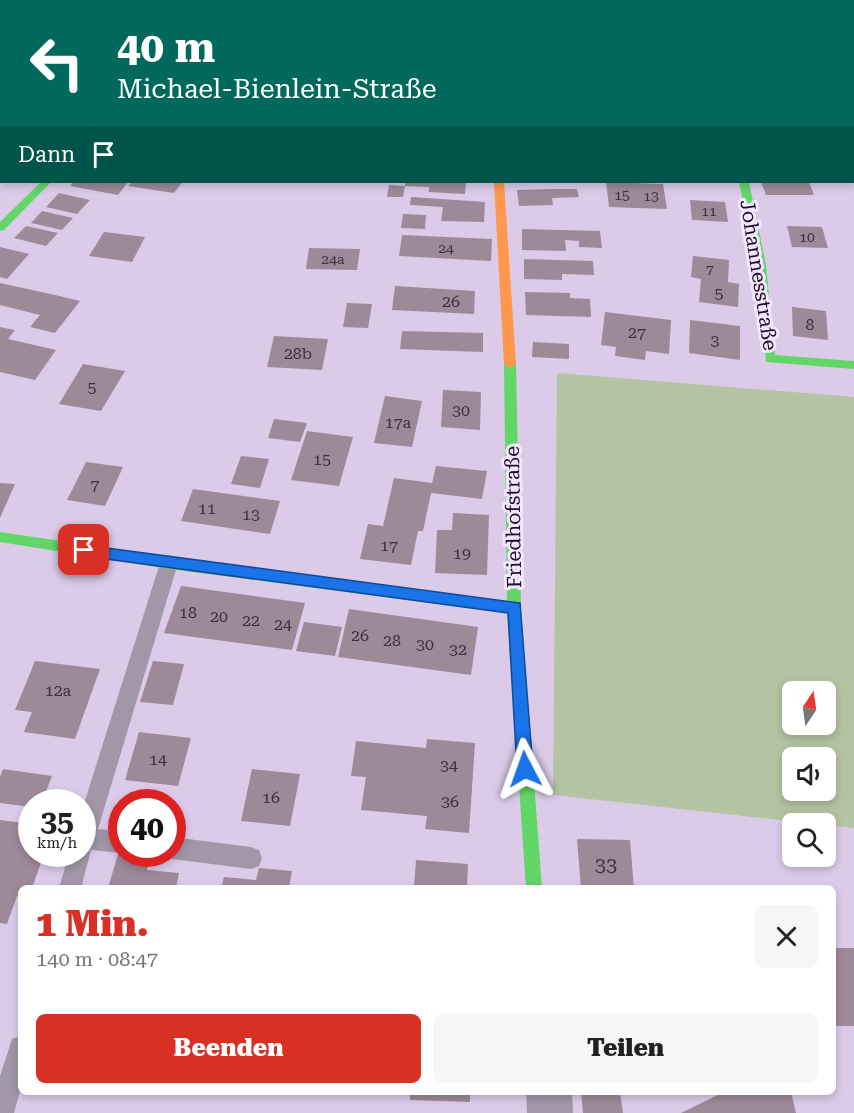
<!DOCTYPE html>
<html lang="de">
<meta charset="utf-8">
<style>
body{margin:0;font-family:"Roboto Serif",serif;background:#f6f6f6;color:#222;height:100vh;display:flex;flex-direction:column;font-size:22px;white-space:nowrap}
*{box-sizing:border-box;margin:0}
p{font-size:20px;color:#767676}
.icon{flex:none;width:33px;height:33px;fill:none;stroke:currentColor;stroke-width:2;stroke-linecap:round;stroke-linejoin:round}
.map{position:relative;flex:1;overflow:hidden}
.details{position:absolute;left:18px;top:885px;width:818px;height:210px;display:flex;flex-direction:column;background:#fff;border-radius:9px;box-shadow:0 3px 9px #0003}
.details>*{flex:none}
.banner{position:absolute;left:0px;top:0px;width:855px;height:183px;box-shadow:0 3px 9px #0003;background:#00695c;color:#fff;overflow:hidden}
.needle{width:39px;rotate:13deg}
.buttons{position:absolute;left:782px;top:681px;display:grid;gap:12px}
.buttons a{display:grid;place-items:center;width:54px;height:54px;border-radius:9px;background:#fff;box-shadow:0 3px 9px #0003;font-size:30px}
.speed{position:absolute;left:18px;top:789px;display:flex;gap:12px;font-size:30px;font-weight:700;text-align:center}
.speed>*{display:grid;place-content:center;width:78px;height:78px;border-radius:50%;background:#fff;box-shadow:0 3px 9px #0003;line-height:1}
.speed small{font-size:15px;font-weight:400}
.speed .limit{border:9px solid #d22;background:#fff;color:#111}
.pin{position:absolute;display:grid;place-items:center;width:51px;height:51px;color:#fff;margin:-26px;border-radius:12px;box-shadow:0 3px 9px #0006}
.me{position:absolute;width:66px;margin:-33px;rotate:356deg;stroke-linejoin:round;filter:drop-shadow(0 0 4px #0008)}
.turn{display:flex;align-items:center;gap:21px;height:126px;padding:0 18px;font-size:27px}
.turn .icon{width:78px;height:78px;stroke-width:2.5}
.turn b{display:block;font-size:42px;line-height:51px}
.then{display:flex;align-items:center;height:57px;padding:0 18px;background:#0003;gap:12px;font-size:22px}
.round{display:grid;place-items:center;flex:none;width:63px;height:63px;border-radius:9px;background:#f6f6f6}
.overview{display:flex;align-items:center;justify-content:space-between;height:102px;padding:0 18px}
h1{font-size:36px;font-weight:800;line-height:45px;color:#d93025}
.button{display:flex;gap:12px;margin-top:auto;padding:12px 18px}
.button a{flex:1;height:69px;border-radius:9px;background:#d93025;color:#fff;font-size:24px;font-weight:800;line-height:69px;text-align:center}
.button a+a{background:#f6f6f6;color:#222}
.map>svg:first-child{display:block}
</style>
<div class="map">
<svg width="854" height="1113" viewBox="0 0 854 1113">
<rect width="100%" height="100%" fill="#dbcbe9"/>
<path fill="#b4c3a1" fill-rule="evenodd" d="M557 373 854 397V828L553 795ZM792 692H825V724H792ZM792 758H825V790H792Z"/>
<path fill="#9e8999" d="M74 182H128L118 195 70 186Z
M132 182H182L174 193 128 186Z
M405 182H466L465 194 429 192V187L405 186 403 197H387L389 185 405 186Z
M606 182 663 184 667 209 609 207Z
M761 182H809L814 195H766Z
M551 189H577L579 197 552 198 553 205 519 206 517 190Z
M59 193 90 200 77 214 46 207Z
M411 197 485 202 484 222 441 221 443 207 410 205Z
M690 200 725 202 728 222 692 220Z
M42 211 73 218 62 230 31 223Z
M403 214 426 215 425 229 401 228Z
M26 226 58 233 46 246 14 238Z
M787 226 822 227 828 248 792 247Z
M522 229 600 231 602 248 579 247V241L565 240 566 251 522 250Z
M104 232 145 237 132 262 89 256Z
M402 235 492 239 491 261 399 256Z
M0 247 29 254 7 279 0 277Z
M309 248 360 249 357 270 306 269Z
M693 256 729 260 728 282 739 284 738 307 699 302 701 279 691 277Z
M524 259 593 261 594 275 562 274V280L524 279Z
M0 283 55 295 80 301 55 333 30 327 40 315 0 305Z
M395 286 475 291 474 314 392 310Z
M525 292 570 293V298L590 299 591 317 526 315Z
M347 303 372 304 368 328 343 327Z
M792 307 826 311 828 340 793 336Z
M605 312 671 320 669 354 646 351 645 360 615 356 616 347 601 345Z
M690 320 740 326V360L689 353Z
M0 327 15 330 8 339 56 350 35 380 0 372Z
M402 331 483 333V352L400 349Z
M274 336 328 339 322 370 267 367Z
M533 342 569 344V359L532 357Z
M83 364 125 371 101 411 59 404Z
M443 390 481 392 480 430 441 427Z
M385 396 422 401 412 447 374 443Z
M274 419 307 423 300 442 268 438Z
M307 431 353 437 339 486 291 480Z
M241 456 269 459 260 488 231 484Z
M86 462 123 467 105 506 67 500Z
M436 466 487 471 482 499 431 493 423 531H418L411 565 360 559 368 524 383 526 394 478 432 483Z
M0 483 15 484 0 518Z
M193 489 280 501 270 534 181 521Z
M453 513 489 515 487 575 435 573 437 530H452Z
M181 586 305 603 292 650 164 633Z
M349 609 478 627 471 675 338 657Z
M304 622 342 627 335 656 296 651Z
M35 661 100 669 75 739 24 732 32 712 15 710Z
M153 661 184 664 173 705 140 702Z
M139 732 191 738 178 786 125 780Z
M427 739 475 743 469 833 425 829 427 816 361 810 366 777 351 776 356 741 426 748Z
M3 769 52 776 42 802H32V807L0 803V777Z
M252 769 300 774 290 826 241 821Z
M0 820 32 824V854H44L32 888H21V897L17 896 7 924 0 923Z
M577 839 630 840 634 888H581Z
M118 854 150 857 147 870 179 873 176 888H108Z
M416 860 468 864 467 888H414Z
M259 868 292 871 289 888H221L224 877 256 880Z
M832 948H854V1026H832Z
M410 1092H470V1102L410 1100Z
M581 1092H620L623 1113H583Z
M724 1092H791L796 1113H681Z"/>
<g fill="none" stroke-linecap="round" stroke-linejoin="round">
<path fill="#a197a9" fill-rule="evenodd" d="M478 0H488V2H478Z
M550 0H560V2H550Z
M169 555 175 558 178 563 98 829 122 831V853L91 850 81 888H59L69 854H82V810L160 563 163 558Z
M172 837 251 847 259 850 262 858 259 866 251 869 172 859 163 854H172Z
M21 1036V1088L14 1113H0V1076L12 1039Z"/>
<path fill="#a197a9" fill-rule="evenodd" d="M0 126H2V140H0Z
M526 1092H572L573 1113H527Z"/>
<path fill="#63d668" fill-rule="evenodd" d="M41 182H51L4 230 0 231V222Z
M739 182H749L766 265 775 355 854 361V369L766 362 756 265Z
M510 360 516 364 521 608 542 888H526L507 613 169 569 0 542V532L169 557 507 601 504 364Z"/>
<path fill="#ff974d" fill-rule="evenodd" d="M207 0H216L206 2Z
M494 182H504L516 364 510 368 504 364Z"/>
</g>
<path fill="#1a73e8" stroke="#114b97" stroke-width="1.5" d="M84 545 520 603 533 769 531 774 525 777 520 774 517 769 508 613 84 556 78 550Z"/>
<g text-anchor="middle" dominant-baseline="central" stroke-width="6" stroke-linejoin="round" paint-order="stroke">
<g font-size="14" fill="#3c2d44">
<text x="622" y="195">15</text>
<text x="651" y="196">13</text>
<text x="709" y="211">11</text>
<text x="807" y="237">10</text>
<text x="446" y="248">24</text>
<text x="333" y="259">24a</text>
<text x="710" y="269">7</text>
</g>
<g font-size="16" fill="#3c2d44">
<text x="719" y="293">5</text>
<text x="451" y="301">26</text>
<text x="810" y="324">8</text>
<text x="637" y="332">27</text>
<text x="715" y="340">3</text>
<text x="298" y="353">28b</text>
<text x="92" y="387">5</text>
<text x="461" y="410">30</text>
<text x="398" y="422">17a</text>
<text x="322" y="459">15</text>
<text x="95" y="484">7</text>
<text x="207" y="508">11</text>
<text x="251" y="514">13</text>
<text x="389" y="545">17</text>
<text x="462" y="553">19</text>
<text x="188" y="612">18</text>
<text x="219" y="616">20</text>
<text x="251" y="620">22</text>
<text x="283" y="624">24</text>
<text x="360" y="635">26</text>
<text x="392" y="640">28</text>
<text x="425" y="644">30</text>
<text x="458" y="649">32</text>
<text x="58" y="690">12a</text>
<text x="158" y="759">14</text>
<text x="449" y="765">34</text>
<text x="271" y="797">16</text>
<text x="450" y="801">36</text>
</g>
<g font-size="20" fill="#1c0e27" stroke="#f3e7fd">
<text transform="translate(759 275) rotate(81)">Johannesstraße</text>
<text transform="translate(513 517) rotate(-91)">Friedhofstraße</text>
</g>
<g font-size="20" fill="#3c2d44">
<text x="606" y="864">33</text>
</g>
</g>
</svg>
<div class="buttons">
<a><svg class="needle" viewBox="-14 -14 28 28"><path d="M0-13l5 13h-10z" fill="#e53935"/><path d="M0 13l5-13h-10z" fill="#767676"/></svg></a>
<a><svg class="icon" aria-label="sound" viewBox="0 0 24 24"><path d="M4 9h4l5-4v14l-5-4H4zM17 9q2 3 0 6"/></svg></a>
<a><svg class="icon" aria-label="search" viewBox="0 0 24 24"><circle cx="10" cy="10" r="6"/><path d="M15 15l6 6"/></svg></a>
</div>
<div class="speed"><div>35<small>km/h</small></div><div class="limit">40</div></div>
<div class="pin" style="left:84px;top:550px;background:#d93025"><svg class="icon" aria-label="arrive" viewBox="0 0 24 24"><path d="M6 21V4h12l-3 4 3 4H6"/></svg></div>
<svg class="me" style="left:525px;top:769px" viewBox="-20 -20 40 40"><path d="M0-17L14 15 0 8-14 15z" fill="#1a73e8" stroke="#fff" stroke-width="4"/></svg>
<div class="banner">
<div class="turn"><svg class="icon" aria-label="left" viewBox="0 0 24 24"><path d="M17 20v-9H6M10 6l-5 5 5 5"/></svg><div><b>40 m</b>Michael-Bienlein-Straße</div></div>
<div class="then">Dann<svg class="icon" aria-label="arrive" viewBox="0 0 24 24"><path d="M6 21V4h12l-3 4 3 4H6"/></svg></div>
</div>
<section class="details">
<div class="overview"><div><h1>1 Min.</h1><p>140 m · 08:47</p></div><a class="round"><svg class="icon" aria-label="close" viewBox="0 0 24 24"><path d="M6 6l12 12M18 6L6 18"/></svg></a></div>
<div class="button"><a>Beenden</a><a>Teilen</a></div>
</section>
</div>
